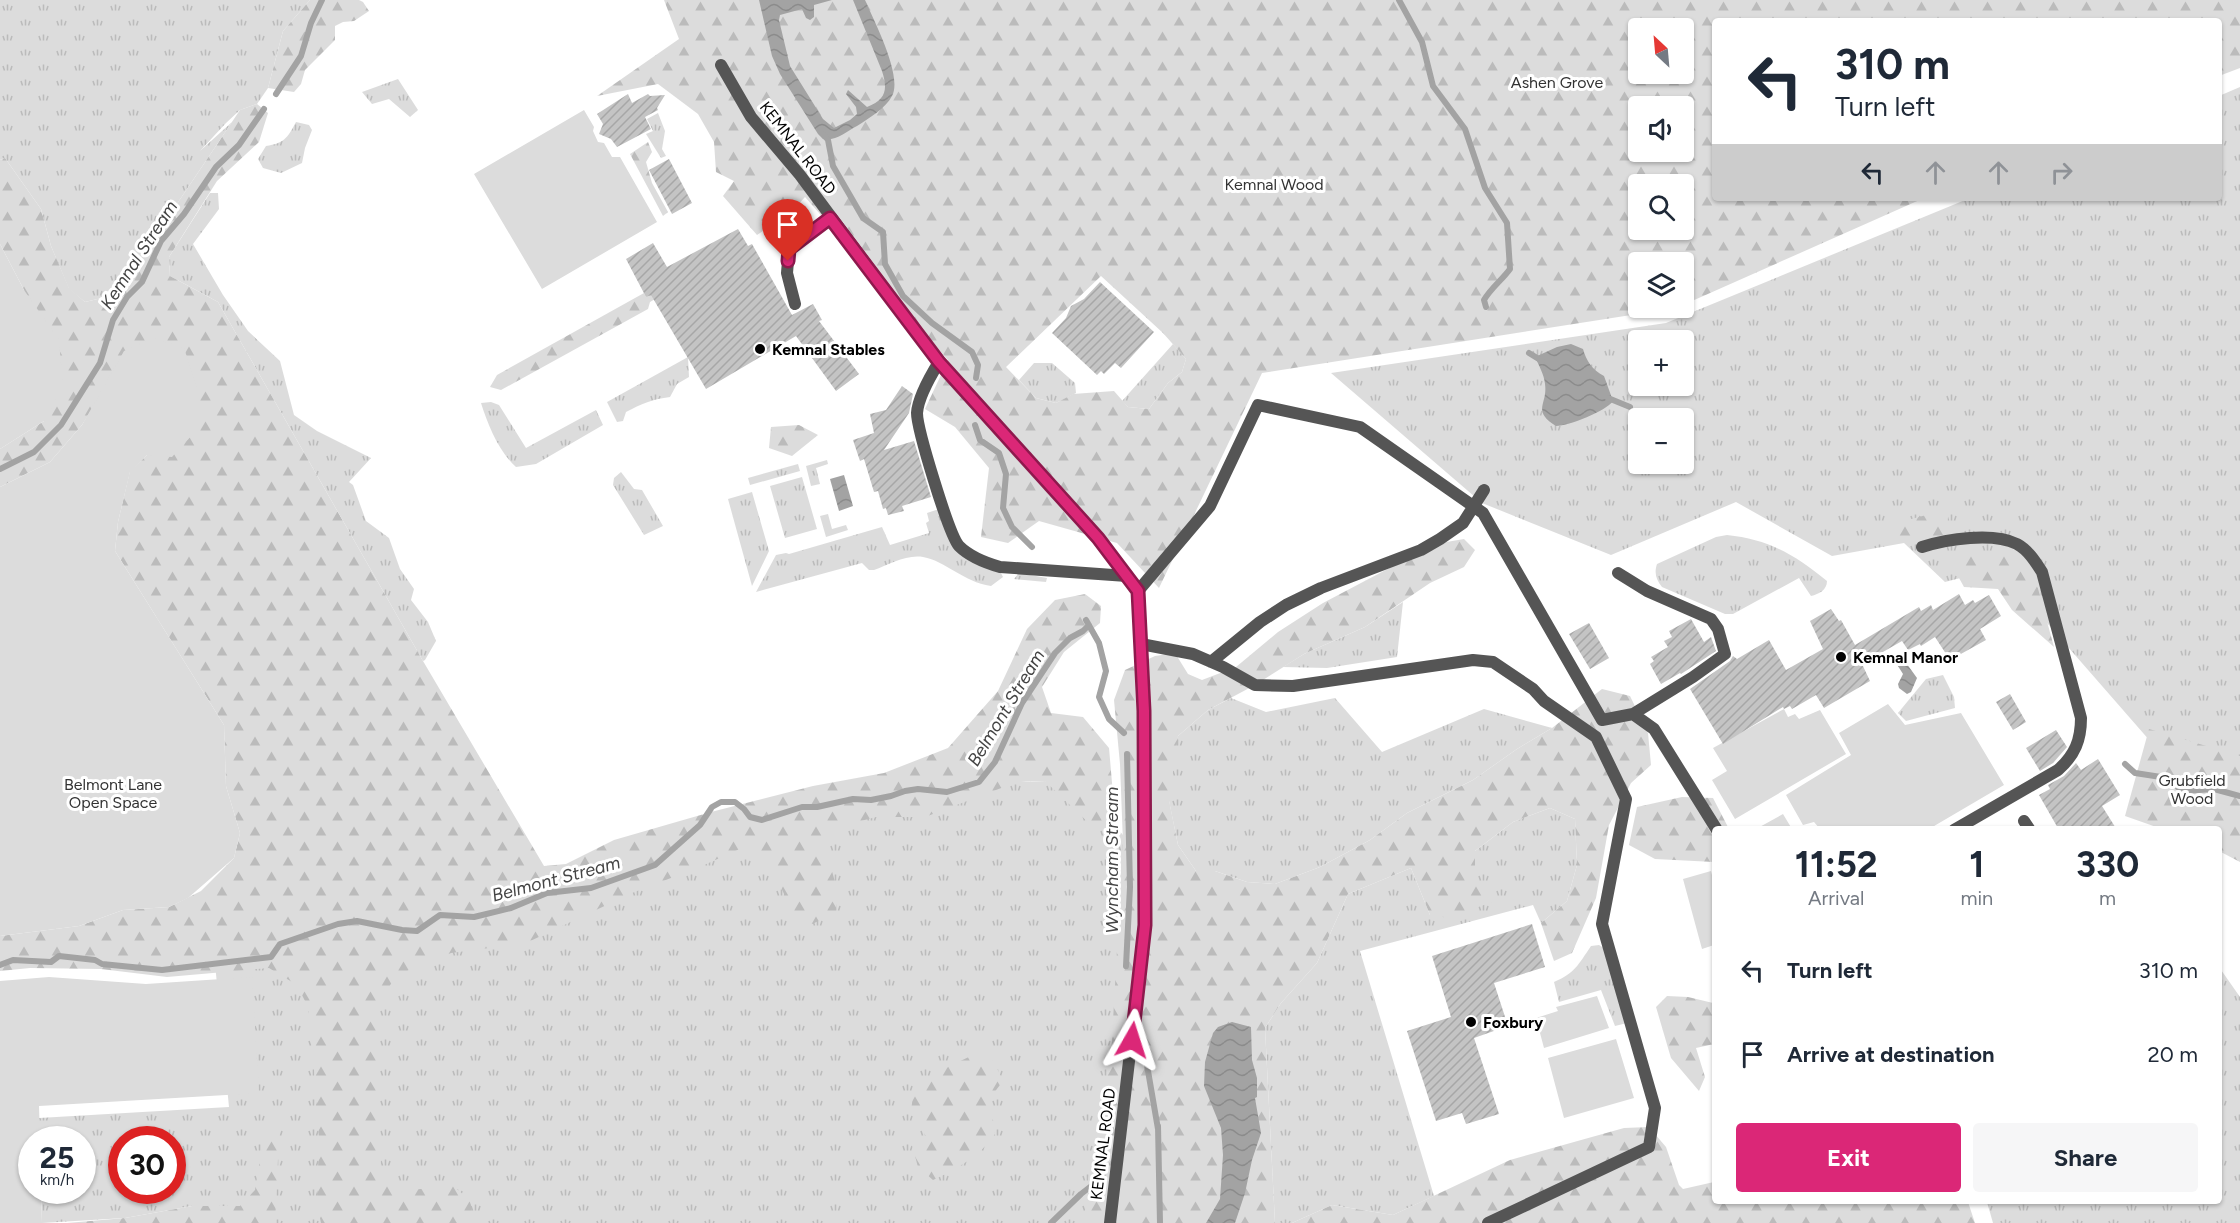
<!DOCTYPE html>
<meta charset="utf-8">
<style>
body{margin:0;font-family:Figtree,sans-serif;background:#f6f6f7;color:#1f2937;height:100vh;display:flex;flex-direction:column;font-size:22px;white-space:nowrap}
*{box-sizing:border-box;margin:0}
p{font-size:20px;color:#747a83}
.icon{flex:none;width:33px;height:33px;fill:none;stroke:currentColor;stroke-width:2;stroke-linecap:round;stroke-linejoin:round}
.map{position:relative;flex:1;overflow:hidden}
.sheet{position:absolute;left:1712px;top:826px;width:510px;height:378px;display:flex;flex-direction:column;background:#fff;border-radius:6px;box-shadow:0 2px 4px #0004}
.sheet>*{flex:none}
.top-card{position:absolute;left:1712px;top:18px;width:510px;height:183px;border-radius:6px;box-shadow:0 2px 4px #0004;background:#fff;color:#1f2937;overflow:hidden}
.needle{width:39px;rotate:334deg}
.tools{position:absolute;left:1628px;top:18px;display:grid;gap:12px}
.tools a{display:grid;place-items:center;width:66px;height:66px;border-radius:6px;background:#fff;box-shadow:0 2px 4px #0004;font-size:30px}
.speed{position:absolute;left:18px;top:1126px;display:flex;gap:12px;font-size:30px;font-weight:700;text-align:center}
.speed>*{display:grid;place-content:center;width:78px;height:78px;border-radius:50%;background:#fff;box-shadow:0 2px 4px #0004;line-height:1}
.speed small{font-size:15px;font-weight:400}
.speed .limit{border:9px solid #d22;background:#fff;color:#111}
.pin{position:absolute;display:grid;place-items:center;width:51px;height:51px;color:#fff;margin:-62px -26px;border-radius:50% 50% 50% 0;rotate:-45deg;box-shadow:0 0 6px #0007}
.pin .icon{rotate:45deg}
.me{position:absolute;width:66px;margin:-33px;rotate:6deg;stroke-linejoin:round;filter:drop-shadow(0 0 4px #0008)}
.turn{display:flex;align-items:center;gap:21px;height:126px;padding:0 24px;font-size:27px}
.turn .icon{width:78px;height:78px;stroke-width:2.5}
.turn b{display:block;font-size:42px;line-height:51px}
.lanes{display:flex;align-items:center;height:57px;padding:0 24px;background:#0003;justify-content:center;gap:30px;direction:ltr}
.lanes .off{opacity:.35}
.eta{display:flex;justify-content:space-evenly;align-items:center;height:102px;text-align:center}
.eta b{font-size:36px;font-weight:700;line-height:42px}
.action{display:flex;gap:12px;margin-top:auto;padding:12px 24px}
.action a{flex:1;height:69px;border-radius:6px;background:#db2777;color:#fff;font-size:24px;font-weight:700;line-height:69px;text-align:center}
.action a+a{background:#f6f6f7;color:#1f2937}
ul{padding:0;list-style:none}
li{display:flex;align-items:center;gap:18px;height:84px;padding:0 24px}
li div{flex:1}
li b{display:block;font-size:22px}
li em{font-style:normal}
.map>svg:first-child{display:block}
</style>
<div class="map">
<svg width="2240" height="1223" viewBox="0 0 2240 1223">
<defs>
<pattern id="grass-tufts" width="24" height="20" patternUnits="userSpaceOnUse" patternTransform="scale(1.5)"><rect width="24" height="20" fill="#dcdcdc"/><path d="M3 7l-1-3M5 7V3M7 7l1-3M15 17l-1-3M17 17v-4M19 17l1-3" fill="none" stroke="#bbb"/></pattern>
<pattern id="forest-firs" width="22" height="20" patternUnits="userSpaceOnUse" patternTransform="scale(1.5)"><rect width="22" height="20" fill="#dcdcdc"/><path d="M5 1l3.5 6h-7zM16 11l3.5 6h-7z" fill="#bbb"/></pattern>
<pattern id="water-waves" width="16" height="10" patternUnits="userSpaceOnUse" patternTransform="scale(1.5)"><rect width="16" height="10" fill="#a3a3a3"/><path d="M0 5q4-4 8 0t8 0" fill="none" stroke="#8b8b8b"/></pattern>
<pattern id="building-hatch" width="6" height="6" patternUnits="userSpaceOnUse" patternTransform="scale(1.5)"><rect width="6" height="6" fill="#c4c4c4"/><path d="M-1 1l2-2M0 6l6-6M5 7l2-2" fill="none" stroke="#a7a7a7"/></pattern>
</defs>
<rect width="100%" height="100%" fill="#fff"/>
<path fill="url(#grass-tufts)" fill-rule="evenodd" d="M0 0H310L283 31 268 88 257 104 240 110 226 123 200 151 232 122 140 259 110 296 85 302 69 289 51 246 41 209 5 158 0 160Z
M398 79 418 110 410 117 389 99 372 104 362 92Z
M2240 87V844L1999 568 1945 582 1904 543 1832 556 1736 502 1611 555 1482 503 1331 373 1666 323 1970 198H2218L2219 96ZM1638 340H1683V386H1638ZM1638 418H1683V464H1638Z
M658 113 665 131 662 149 666 156 661 158 646 134 653 131 647 119Z
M296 122 309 125 312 130 305 148 302 163 281 173 263 168 258 159 266 146C284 143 287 139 296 122Z
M210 193H218L219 209 193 244 223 295 248 331 280 361 294 415 317 431 371 458 349 482 353 485 366 521 389 538 400 569 414 589 411 600 428 622 436 641 425 660 423 661 218 302 170 276 169 257Z
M1173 344 1186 359 1182 372 1168 383 1149 409 1128 407 1122 401Z
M688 357 689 377 677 384 670 397C653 399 641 404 626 412L623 421 617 422 607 402Z
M1034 363H1052L1075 383 1076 393 1056 403 1036 398 1019 380Z
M491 402 499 405 526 448 596 410 603 425 536 464 516 467C499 452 488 425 481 403Z
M827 460 828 464 816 468 820 484 811 486 806 466Z
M798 464 800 471 750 485 748 478Z
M621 472 634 489 642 490 663 526 644 535 613 485 614 478Z
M802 477 817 529 785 538 770 486Z
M752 492 769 551 752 586 728 499Z
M939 509 952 543 1000 571 1003 577 991 586C963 582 946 561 923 557 907 554 888 565 874 570H869L862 563 756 592 776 555 786 553 789 554 882 527 890 545 929 533 926 523 929 521 927 513Z
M828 514 832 529 846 525 848 530 826 537 820 516Z
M1727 535C1768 539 1795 555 1827 581 1827 590 1819 594 1811 596L1799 578 1733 614H1725L1662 587C1656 580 1654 573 1657 564L1716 537Z
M1019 573 1047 578 1046 582 1014 579Z
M1403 602 1397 657 1327 668 1283 667 1304 654 1365 627Z
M1943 675 1954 697 1955 708 1906 721 1898 713 1926 679Z
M1231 698 1266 712 1335 698 1382 752 1484 709 1552 728 1517 749 1473 780 1407 813 1370 840 1320 867 1275 884 1247 882 1215 871H1196L1178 845 1169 801 1167 766 1178 736 1208 710Z
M938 767 1026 782 1045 781 1088 792 1171 894 1111 1223H240L238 1206H192L125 1218 42 1223 41 1191H82V1140H39V1118L229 1107 212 933 457 941ZM122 1140H172V1191H122Z
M1550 808 1575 819 1577 865 1567 901 1541 923 1533 905 1360 951 1434 1196 1393 1215 1332 1205 1292 1223H1275L1265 1028 1281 1003 1317 963 1348 894 1411 868 1430 915 1475 880V851L1513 822Z
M1599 945 1607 950 1627 1023 1615 1026 1601 990 1559 1002 1554 982C1575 973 1578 965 1591 946Z
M2219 967 2240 997V1223H1993L1987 1202H2218Z"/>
<path fill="url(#forest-firs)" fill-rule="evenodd" d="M310 0H359L363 2 369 11 354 21 343 22 335 26V40L305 70 301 84 294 92 268 88 283 31Z
M664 0H2240V68L2219 76 2218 21H1714V198H1924L1683 305V262H1638V308H1676L1262 373 1159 588 1117 543 1039 521 1008 543 981 537 989 468 955 427 925 409 948 360 805 197 792 211 757 235 723 196 734 181 716 172 714 142 698 114 658 84 597 96 679 39ZM1638 28H1683V74H1638ZM1638 106H1683V152H1638ZM1638 184H1683V230H1638ZM1101 276 1163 333 1186 359 1182 372 1168 383 1149 409 1128 407 1114 391 1073 394 1056 403 1036 398 1006 367Z
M257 104 268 113 259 142 217 181 169 257 170 276 218 302 423 661 544 866 566 864 614 840 711 812 813 786 884 773 948 748 998 691 1027 629 1055 600 1085 594 1101 606 1100 623 1064 652 1042 687 1051 713 1083 717 1109 748 1114 806 1109 827 1095 829 1045 781 1017 782 925 817H876L838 827 826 850 837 889 836 913 812 924 793 914 767 856 744 847 702 866 632 893 526 943 451 953 397 975 378 1003 381 1171 399 1191 453 1186 470 1200 474 1223H321L317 1204 319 1139 313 1054 308 1007 297 985 269 968 167 977 101 969 30 968 0 971V936L79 926 123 910 169 907 201 891 234 858 240 833 226 786 224 725 115 551 118 522 130 471 147 455 102 393 82 425 50 462 0 487V449L44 421 24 290 0 244V160L5 158 41 209 51 246 69 288 85 302 110 296 140 259 240 110Z
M648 142 652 152 646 162 652 183 668 212 663 216 630 154Z
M715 259 717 263 650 302 648 309 501 390 490 387 497 375 644 293 646 297Z
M799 425 818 435 792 456 769 448 771 427Z
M1949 509 1946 534 1930 539 1882 537 1881 527Z
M1464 539 1475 550 1464 567 1430 583 1365 627 1304 654 1255 685 1208 710 1178 736 1169 800 1178 845 1196 871H1215L1247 882 1275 884 1320 867 1370 840 1407 813 1473 780 1517 749 1552 728 1602 689 1630 696 1648 733 1651 765 1631 783 1609 825 1596 898 1572 953 1554 961 1541 923 1567 901 1577 865 1575 819 1550 808 1513 822 1475 851V880L1492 902 1449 918 1430 915 1411 868 1348 894 1317 963 1281 1003 1265 1028 1275 1223H1084L1088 1181 1111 1057 1123 843 1120 764 1114 700 1125 670 1155 656 1175 653 1188 674 1202 680 1236 667 1278 632 1323 603 1435 544Z
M2003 551 2034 574 2054 647 2012 610 1998 589 1964 587 1948 558 1965 552Z
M2149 729 2240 756V862L2219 851 2218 830 2162 829 2125 816Z
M1682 797 1713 798 1729 829 1714 830V862L1655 859 1629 845 1637 807Z
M1667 996 1688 997 1713 1003 1714 1044 1696 1048 1705 1077 1699 1091 1671 1058 1656 1007Z
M979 1052 994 1062 1003 1081 990 1098 995 1134C980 1156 957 1169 933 1180L918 1167 912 1145 927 1138 911 1111 914 1088 944 1069Z
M280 1116 275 1223H67L125 1218 192 1206H240L255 1190 262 1147Z
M1649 1127 1666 1147 1679 1185 1683 1189 1714 1182V1202H1968L1975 1223H1292L1332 1205 1393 1215 1510 1160 1624 1128Z"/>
<path fill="#dcdcdc" d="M584 110 594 127 593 131 598 142 604 143 612 157H620L657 222 542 289 474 174Z
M0 244 24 290 59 340 63 387 44 421 0 449Z
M153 338 184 348 197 387 194 433 172 457 147 455 130 472 118 522 115 551 224 725 226 786 240 833 234 858 188 898 169 907 123 910 79 926 0 936V487L50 462 82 425 124 351Z
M1888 704 1905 725 1961 713 2004 785 1929 829H1820L1814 822 1803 825 1786 795 1851 755 1839 733Z
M1784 709 1788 717 1795 714 1799 719 1820 710 1846 754 1735 819 1712 780 1727 771 1713 748Z
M1783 814 1792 829H1756Z
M1711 871 1714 883V945L1702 949 1683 879Z
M49 977 146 984 252 977 259 1093 39 1106 40 1140H32V1191H41L42 1223H0V981Z
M1597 996 1609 1028 1544 1048 1536 1018 1558 1011 1556 1007Z
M1616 1039 1634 1098 1564 1118 1548 1058Z"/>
<path fill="url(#water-waves)" d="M759 0H832L814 5V17L810 20 806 18 802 9 780 15 779 20 790 66 823 119 834 128 850 120 857 114 856 107 846 94 848 90 867 107C886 99 888 90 882 71L853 0H865C874 21 903 76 892 96 886 108 868 119 857 126 847 131 835 142 823 139L818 134 780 74 772 56Z
M1571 344 1583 349C1586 360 1592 370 1604 376L1613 401C1606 411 1569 426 1556 426 1531 410 1548 405 1545 384 1544 374 1539 366 1535 357L1557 347Z
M844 475 853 506 839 511 830 479Z
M1898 660H1904L1917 678 1911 692 1907 694 1899 688 1898 684 1903 674 1896 663Z
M1232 1022 1251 1027 1252 1060 1257 1078V1097L1255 1098 1261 1133 1252 1160 1245 1193 1235 1223H1206L1220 1199 1223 1155 1221 1128 1204 1086 1205 1062 1213 1033 1218 1027Z"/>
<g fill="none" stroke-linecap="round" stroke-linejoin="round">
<path stroke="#a3a3a3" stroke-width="6" d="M1399 0 1422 42 1433 86 1465 129 1485 188 1507 223 1510 269C1502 280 1491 288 1484 300L1486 307
M276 94 301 56 311 23 322 0
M824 135 828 140 833 166 863 218 883 232 885 264 903 296 932 323 972 352 978 365 976 378
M1529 353 1542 361
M1608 398 1630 407
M975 425 980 440 999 453 1006 474 1003 508 1012 527 1032 547
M0 469 34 452 61 425 100 363 113 320 127 297 142 282 161 241 184 214 216 167 239 145 264 109
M1086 620 1099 643 1106 671 1099 697 1109 719 1124 733
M2125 764 2135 773 2161 777 2184 791 2214 789 2240 796
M0 965 13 960 51 962 59 956 95 960 102 964 162 970 271 957 280 944 338 924 357 921 402 930 417 931 440 915 474 917 511 908 547 893 591 888 655 865 700 825 712 807 721 802H735L744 809 750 817 762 820 802 807H817L853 799 871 800 891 796 905 791 918 789 947 792 979 782 995 762 1022 703 1055 653 1070 638 1083 631 1089 625
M1126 966 1130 887 1127 754
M1142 1036 1158 1129
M1158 1126 1160 1223
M1051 1223 1081 1194 1103 1177"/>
</g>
<path fill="url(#building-hatch)" d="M628 94 632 103 648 94 650 96 665 95 657 108 658 110 645 117 651 129 617 147 611 139 599 134 603 124 597 114Z
M669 159 692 203 672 214 649 170Z
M738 229 748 246 752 244 792 315 813 304 822 320 819 321 859 374 836 391 796 336 706 389 651 295 646 297 626 259 653 243 667 267Z
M1100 282 1154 332 1121 368 1115 363 1104 374 1101 371 1097 375 1052 333 1066 318 1071 306 1084 299Z
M902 386 913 394 909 413 884 450 914 441 931 497 902 506 904 511 888 515 886 508 883 509 878 491 874 492 864 459 860 461 853 440 874 433 870 414 886 410Z
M1959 594 1965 605 1973 600 1975 603 1989 595 2001 616 1980 629 1986 640 1950 660 1935 637 1921 646 1920 644 1908 650 1902 641 1862 664 1870 681 1824 708 1816 695 1792 709 1790 706 1784 709 1783 707 1723 744 1690 689 1730 661 1733 656 1737 659 1769 640 1786 670 1823 649 1810 621 1831 609 1839 621 1841 620 1855 645 1919 607 1921 611 1931 605 1933 610Z
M1691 619 1704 642 1711 637 1716 651 1681 674 1680 673 1661 684 1650 664 1654 661 1651 657 1668 647 1664 641 1672 637 1669 631Z
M1589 623 1609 658 1590 669 1569 634Z
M2010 694 2026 722 2013 730 1996 702Z
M2056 730 2067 747 2053 763 2040 771 2026 748Z
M2098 759 2120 795 2102 806 2117 830H2059L2039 795 2050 789 2048 785 2064 776 2076 763 2081 770Z
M1532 924 1545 967 1494 983 1508 1026 1474 1038 1499 1114 1466 1124 1462 1113 1436 1121 1407 1031 1451 1017 1432 956Z"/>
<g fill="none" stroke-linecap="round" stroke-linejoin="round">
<path stroke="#555" stroke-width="12" d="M795 304 787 273 789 249 830 218
M939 362C931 375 918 398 917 413 917 429 949 535 959 546 970 557 986 563 1000 567L1127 576
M1922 547C1947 539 1993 532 2017 544 2028 550 2035 561 2042 572L2081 718C2081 740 2075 755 2058 770L1954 830
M1138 591 1210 506 1258 405 1360 427 1483 513 1602 720 1633 714 1693 677 1725 654 1718 629 1711 619 1647 591 1618 573
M1141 644 1193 654 1223 667 1255 685 1293 686 1473 660 1493 662 1533 689 1544 701 1596 737 1626 799 1602 924 1655 1108 1649 1147 1488 1223
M1211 662 1260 622 1286 605 1321 588 1421 550 1440 539 1463 523 1484 490
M1633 714 1654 729 1717 830
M2024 821 2030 830"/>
<path stroke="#555" stroke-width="12" d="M721 65 751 117 800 175 939 362 1098 538 1138 591 1144 711 1145 925 1110 1223"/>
</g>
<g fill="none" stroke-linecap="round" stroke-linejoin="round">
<g stroke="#8e194d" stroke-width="15">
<path id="route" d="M788 261 789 249 830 218 939 362 1098 538 1138 591 1144 711 1145 925 1132 1040"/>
</g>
<use href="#route" stroke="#db2777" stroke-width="10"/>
</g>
<g fill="#000" stroke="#fff" stroke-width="2">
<circle cx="760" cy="349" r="6"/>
<circle cx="1841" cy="657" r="6"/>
<circle cx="1471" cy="1022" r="6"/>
</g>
<g text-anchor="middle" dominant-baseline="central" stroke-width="6" stroke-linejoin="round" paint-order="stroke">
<g font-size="16" fill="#333" stroke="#fff">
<text x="1557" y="82">Ashen Grove</text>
<text x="1274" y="184">Kemnal Wood</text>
<text x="2192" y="780">Grubfield<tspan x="2192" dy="18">Wood</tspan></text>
<text x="113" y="784">Belmont Lane<tspan x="113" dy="18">Open Space</tspan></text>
</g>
<g font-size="16" fill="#000" stroke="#fff">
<text transform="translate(798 148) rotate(52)">KEMNAL ROAD</text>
<text transform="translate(1103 1144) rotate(-83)">KEMNAL ROAD</text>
</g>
<g font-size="16" font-weight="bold" fill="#000" stroke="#fff" text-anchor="start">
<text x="772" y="349">Kemnal Stables</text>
<text x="1853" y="657">Kemnal Manor</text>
<text x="1483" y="1022">Foxbury</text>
</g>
<g font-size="18" font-style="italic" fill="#444" stroke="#fff">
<text transform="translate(139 255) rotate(-57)">Kemnal Stream</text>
<text transform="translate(1006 708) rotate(-59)">Belmont Stream</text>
<text transform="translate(1112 860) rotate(-90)">Wyncham Stream</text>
<text transform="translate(556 879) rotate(-15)">Belmont Stream</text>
</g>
</g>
</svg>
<div class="tools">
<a><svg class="needle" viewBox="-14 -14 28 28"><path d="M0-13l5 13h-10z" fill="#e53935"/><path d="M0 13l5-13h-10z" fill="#747a83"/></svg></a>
<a><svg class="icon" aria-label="sound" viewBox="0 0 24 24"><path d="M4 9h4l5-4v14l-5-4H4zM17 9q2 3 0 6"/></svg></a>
<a><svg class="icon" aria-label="search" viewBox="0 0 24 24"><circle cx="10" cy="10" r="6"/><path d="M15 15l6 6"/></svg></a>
<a><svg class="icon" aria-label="layers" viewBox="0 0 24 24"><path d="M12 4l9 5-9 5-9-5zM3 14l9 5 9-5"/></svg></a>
<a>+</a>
<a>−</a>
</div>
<div class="speed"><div>25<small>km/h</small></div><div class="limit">30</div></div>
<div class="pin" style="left:788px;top:261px;background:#d93025"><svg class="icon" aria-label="arrive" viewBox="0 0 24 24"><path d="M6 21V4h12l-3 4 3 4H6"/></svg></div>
<svg class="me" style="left:1132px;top:1040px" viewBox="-20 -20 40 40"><path d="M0-17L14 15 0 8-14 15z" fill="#db2777" stroke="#fff" stroke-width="4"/></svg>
<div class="top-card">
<div class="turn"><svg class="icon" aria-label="left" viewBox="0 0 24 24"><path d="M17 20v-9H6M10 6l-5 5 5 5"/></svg><div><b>310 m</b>Turn left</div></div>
<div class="lanes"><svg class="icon" aria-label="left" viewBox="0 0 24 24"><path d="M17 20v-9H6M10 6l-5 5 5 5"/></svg><svg class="icon off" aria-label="ahead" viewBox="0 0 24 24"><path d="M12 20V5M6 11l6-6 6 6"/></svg><svg class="icon off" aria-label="ahead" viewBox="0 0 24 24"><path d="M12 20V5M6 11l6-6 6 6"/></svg><svg class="icon off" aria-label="right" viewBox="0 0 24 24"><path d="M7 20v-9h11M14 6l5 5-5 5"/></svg></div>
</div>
<section class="sheet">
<div class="eta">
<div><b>11:52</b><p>Arrival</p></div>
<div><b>1</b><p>min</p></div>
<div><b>330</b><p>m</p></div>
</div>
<ul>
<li><svg class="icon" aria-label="left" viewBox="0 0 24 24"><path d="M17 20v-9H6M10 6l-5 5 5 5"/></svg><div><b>Turn left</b></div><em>310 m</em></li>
<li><svg class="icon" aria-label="arrive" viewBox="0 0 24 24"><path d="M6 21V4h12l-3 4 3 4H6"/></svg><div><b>Arrive at destination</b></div><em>20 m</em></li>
</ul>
<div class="action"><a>Exit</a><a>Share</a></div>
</section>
</div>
